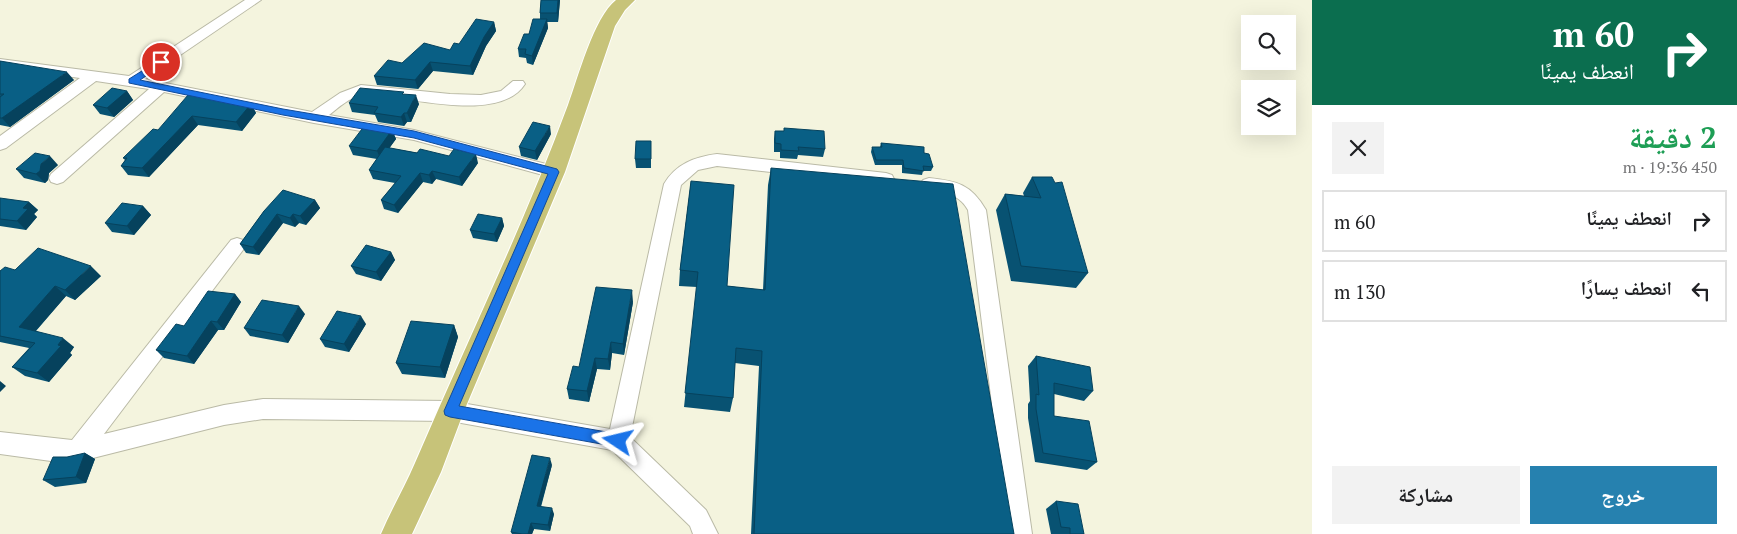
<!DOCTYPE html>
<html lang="ar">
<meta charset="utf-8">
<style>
body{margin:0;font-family:"PT Serif","Noto Naskh Arabic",serif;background:#f2f2f2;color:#202124;direction:rtl;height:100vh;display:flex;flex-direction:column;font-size:19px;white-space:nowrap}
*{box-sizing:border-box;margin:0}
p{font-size:16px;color:#757577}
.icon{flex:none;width:28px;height:28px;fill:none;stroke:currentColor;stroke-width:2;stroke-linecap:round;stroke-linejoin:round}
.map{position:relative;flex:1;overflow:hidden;direction:ltr}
.details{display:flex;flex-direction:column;background:#fff;width:425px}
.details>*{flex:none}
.banner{background:#0b6e4f;color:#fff;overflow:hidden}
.fabs{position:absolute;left:1241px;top:15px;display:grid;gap:10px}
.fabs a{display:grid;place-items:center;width:55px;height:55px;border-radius:0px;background:#fff;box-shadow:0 5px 20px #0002;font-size:25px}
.pin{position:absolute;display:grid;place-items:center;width:42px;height:42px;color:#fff;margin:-21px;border:2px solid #fff;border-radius:50%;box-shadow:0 1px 5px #0007}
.me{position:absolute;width:55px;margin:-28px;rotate:280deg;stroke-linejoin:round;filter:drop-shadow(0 0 4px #0008)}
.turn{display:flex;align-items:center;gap:18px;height:105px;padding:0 20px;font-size:22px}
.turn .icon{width:65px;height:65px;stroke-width:2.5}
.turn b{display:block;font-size:35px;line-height:42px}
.round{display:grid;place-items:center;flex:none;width:52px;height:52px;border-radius:0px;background:#f2f2f2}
.summary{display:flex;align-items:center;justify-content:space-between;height:85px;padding:0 20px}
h1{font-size:30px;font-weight:800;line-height:38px;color:#1e9e55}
.primary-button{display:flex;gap:10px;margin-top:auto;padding:10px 20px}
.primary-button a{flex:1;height:58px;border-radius:0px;background:#2681af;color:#fff;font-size:20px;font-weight:800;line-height:58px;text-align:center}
.primary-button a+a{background:#f2f2f2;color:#202124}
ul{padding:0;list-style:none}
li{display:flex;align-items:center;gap:15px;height:62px;margin:0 10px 8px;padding:0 10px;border:2px solid #e0e0e0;border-radius:0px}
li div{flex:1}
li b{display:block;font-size:19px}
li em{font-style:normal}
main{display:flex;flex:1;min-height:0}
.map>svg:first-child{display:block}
</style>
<main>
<section class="details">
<div class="banner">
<div class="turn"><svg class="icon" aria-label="right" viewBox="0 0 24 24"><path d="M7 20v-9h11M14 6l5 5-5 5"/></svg><div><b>60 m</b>انعطف يمينًا</div></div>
</div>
<div class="summary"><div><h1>2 دقيقة</h1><p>450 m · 19:36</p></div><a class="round"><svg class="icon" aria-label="close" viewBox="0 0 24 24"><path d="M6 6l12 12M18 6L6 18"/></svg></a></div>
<ul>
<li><svg class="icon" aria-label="right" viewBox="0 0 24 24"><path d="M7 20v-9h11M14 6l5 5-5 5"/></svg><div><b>انعطف يمينًا</b></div><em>60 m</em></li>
<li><svg class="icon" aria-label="left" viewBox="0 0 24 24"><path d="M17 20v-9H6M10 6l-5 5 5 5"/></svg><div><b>انعطف يسارًا</b></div><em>130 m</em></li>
</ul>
<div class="primary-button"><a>خروج</a><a>مشاركة</a></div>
</section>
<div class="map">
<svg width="1312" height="534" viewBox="0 0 1312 534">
<rect width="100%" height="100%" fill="#f4f4de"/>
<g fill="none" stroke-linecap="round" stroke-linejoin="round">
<g stroke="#babaa6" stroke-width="2">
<path id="minor" d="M245 0H261L145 79 312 112 340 93 361 85 450 94 481 95 501 91 513 81H523L525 84C502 120 425 101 389 97 380 96 370 93 362 95 350 97 338 108 329 115L414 130 554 166 560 168 562 172 560 176 554 178 414 140 314 123 164 92 63 182 57 184 51 182 49 178 51 174 149 89 96 81 6 148 0 150V136L80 78 0 67V59L129 76Z
M717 154 886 173 892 175 894 179 892 183 886 185 717 166 698 170 681 185 630 437 706 510 718 534H693L690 526 612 450 450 421 263 419 224 425 77 462 51 461 0 454V432L72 440 231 240 237 238 243 240 246 245 243 250 104 434 224 405 263 399 450 401 610 429 664 184C676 164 694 157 717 154Z
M929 178C957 181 971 184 986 210L1032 534H1008L968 210C957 191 942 194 923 188L920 184 923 180Z"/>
</g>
<g stroke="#fff" stroke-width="2">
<path id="major" d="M616 0H635L625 10 615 26 565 172 464 411 441 472 412 534H381C391 510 405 487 415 463 466 344 523 227 568 105 578 78 594 17 616 0Z"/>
</g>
<use href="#minor" fill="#fff" fill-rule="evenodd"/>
<use href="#major" fill="#c7c379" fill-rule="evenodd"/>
</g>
<path fill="#085272" d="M541 0H560L558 22H547L548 28 533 65 527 63 526 58 519 57 518 49 540 19V13Z
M494 22 496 31 486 46 473 75 433 71 418 89 377 85 374 76 402 63 450 50 459 44Z
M0 61 74 80 10 127 0 125Z
M127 91 133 100 114 117 100 114 93 105Z
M405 95 419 104 411 122H407L404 126 378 122 375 115 352 112 349 103Z
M214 100 251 104 256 113 242 131 198 125 149 177 128 175 121 166 125 160 123 158 158 130Z
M784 128 825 149 823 157 798 155 797 159 780 158V152H774V139L775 131H784Z
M392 130 396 139 389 148 478 163 462 186 436 179 432 184 423 182 398 213 384 209 381 200 395 183 373 179 369 170 377 159 353 155 349 146Z
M551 134 537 160 521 156 519 147Z
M651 141V168H636L635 159Z
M881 143 924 153 933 167 931 171H923L922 175 902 173V165H875L871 152 872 147H880Z
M58 165 49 173 48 180 45 183 24 178 16 169Z
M771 168 1014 534H751L759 366 735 363 733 398 730 412 684 407 697 287 679 286 680 270 691 181 727 286 763 290 768 185Z
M1032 177 1088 273 1076 288 1011 281 996 210 1005 194 1024 196 1023 193Z
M0 199 29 202 38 210 34 214 37 217 26 230 0 226Z
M315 200 320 208 306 225 299 223 295 227 283 223 259 255 246 253 240 244 264 211Z
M143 206 151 215 134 235 112 232 105 223Z
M502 218 504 226 497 242 473 238 470 230Z
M391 252 395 260 381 281 356 274 351 266Z
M15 270 101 276 75 300 66 296 36 331 74 347 70 353 72 355 49 382 25 376 12 367 29 348 0 342V271Z
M235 294 241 302 224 330H218L194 364 164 358 156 350 184 326Z
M633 302 624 355 612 353 610 370 597 369 589 402 569 399 567 389 579 367Z
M305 314 288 343 250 336 244 328Z
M366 324 349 352 325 347 320 339Z
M454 325 458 337 445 378 402 374 396 363Z
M1036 356 1093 391 1084 401 1054 394V416L1097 462 1087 470 1035 462 1028 418V404L1030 401 1028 366Z
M85 453 95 459 86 483 55 487 43 480Z
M552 465 541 507 554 514 550 531 534 529 532 534H512L511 532Z
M1056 501 1084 534H1051L1046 509Z"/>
<path fill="#06425d" d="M558 0H560L558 22 557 13Z
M547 19 548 28 533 65 532 56Z
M494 22 496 31 486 46 473 75 470 66 484 37Z
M430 62 433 71 418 89 415 80Z
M67 72 74 80 10 127 2 118Z
M127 91 133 100 114 117 107 108Z
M416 95 419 104 411 122 407 113Z
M251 104 256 113 242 131 236 122Z
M404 113 407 122 404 126 401 117Z
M192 116 198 125 149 177 142 168Z
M550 126 551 134 537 160 535 151Z
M392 130 396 139 381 160 377 151Z
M476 154 478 163 462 186 459 177Z
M50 156 58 165 49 173 48 180 45 183 36 174 41 164Z
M432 171 436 179 432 184 429 175Z
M420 173 423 182 398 213 394 205Z
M315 200 320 208 306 225 300 216Z
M29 202 38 210 34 214 37 217 26 230 17 221 23 208Z
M143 206 151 215 134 235 127 226Z
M277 214 283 223 259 255 253 247Z
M293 214 299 223 295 227 290 218Z
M502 218 504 226 497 242 494 234Z
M391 252 395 260 381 281 376 272Z
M91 266 101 276 75 300 65 290Z
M55 286 66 296 31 336 19 327Z
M632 290 633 302 624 355 623 344Z
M235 294 241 302 224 330 217 322Z
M299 306 305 314 288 343 282 335Z
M361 316 366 324 349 352 344 344Z
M211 321 218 330 194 364 187 356Z
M454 325 458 337 445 378 440 367Z
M63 338 74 347 70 353 72 355 49 382 37 373Z
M611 342 612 353 610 370 608 359Z
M595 358 597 369 589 402 587 391Z
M0 381 6 386 0 392Z
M85 453 95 459 86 483 76 477Z
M550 458 552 465 539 512 537 506Z
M552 508 554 514 550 531 548 525Z
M531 523 534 529 532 534H528Z"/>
<path fill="#095f85" stroke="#06425d" d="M541 0H558L557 13H540Z
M476 19 494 22 484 37 470 66 430 62 415 80 374 76 388 60 402 63 424 43 450 50 454 43 459 44Z
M533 19H547L532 56 525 54 526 49H518L524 34H529Z
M0 61 67 72 2 118H0V97L4 94H0Z
M112 88 127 91 107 108 93 105Z
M360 88 404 92 402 94 416 95 407 113H404L401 117 374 113 378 107 349 103Z
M188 95 213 97 212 99 251 104 236 122 192 116 142 168 121 166 127 158H123L153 129 158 130Z
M533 122 550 126 535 151 519 147Z
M365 125 392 130 377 151 349 146Z
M784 128 824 131 825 149 798 147 799 151 781 150V144L775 143V131H784Z
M636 141H651V159H635Z
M881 143 924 147V153L929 154 933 167 923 166 924 171 904 168 903 160H876L872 147H882Z
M385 147 417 153 420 149 449 156 454 149 476 154 459 177 432 171 429 175 420 173 394 205 381 200 401 176 369 170Z
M35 153 50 156 41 164 40 171 36 174 16 169Z
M771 168 953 184 1014 534H754L762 351 736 348 733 398 685 393 698 272 680 270 691 181 734 185 727 286 765 290Z
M1032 177H1052L1055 183 1062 182 1088 273 1021 266 1005 194 1041 198Z
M283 190 315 200 300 216 293 214 290 218 277 214 253 247 240 244 264 211Z
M0 198 29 202 23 208 28 209 17 221 0 219Z
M122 203 143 206 127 226 105 223Z
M478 214 502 218 494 234 470 230Z
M366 245 391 252 376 272 351 266Z
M38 248 91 266 65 290 55 286 19 327 63 338 58 345 61 346 37 373 12 367 35 343 0 336V271L5 267 15 270Z
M596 287 632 290 623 344 611 342 608 359 595 358 587 391 567 389 573 366 579 367Z
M208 291 235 294 217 322 211 321 187 356 156 350 176 324 184 326Z
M262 300 299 306 282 335 244 328Z
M337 311 361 316 344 344 320 339Z
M411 321 454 325 440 367 396 363Z
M1036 356 1090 367 1093 391 1054 383V416L1089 421 1097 462 1043 453 1036 409V394L1039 395Z
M85 453 76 477 43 480 53 457H67Z
M532 455 550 458 537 506 552 508 548 525 531 523 528 534H522L511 532Z
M1056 501 1078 504 1084 534H1070V528L1061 527Z"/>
<path fill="#1a73e8" stroke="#114b97" d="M161 59 164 60V64L140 80 283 109 414 131 557 169 559 172 459 406 618 434 623 436 625 441 623 445 618 447 450 417 445 415 444 411 548 174 414 138 283 115 129 83V79Z"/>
</svg>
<div class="fabs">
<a><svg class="icon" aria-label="search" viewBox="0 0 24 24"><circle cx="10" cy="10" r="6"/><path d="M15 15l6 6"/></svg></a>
<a><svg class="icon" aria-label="layers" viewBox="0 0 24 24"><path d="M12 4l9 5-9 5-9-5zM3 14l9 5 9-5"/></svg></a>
</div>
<div class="pin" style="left:161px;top:62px;background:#d93025"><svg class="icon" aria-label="arrive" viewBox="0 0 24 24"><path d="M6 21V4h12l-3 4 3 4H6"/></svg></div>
<svg class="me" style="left:618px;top:441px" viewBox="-20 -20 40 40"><path d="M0-17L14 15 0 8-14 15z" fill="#1a73e8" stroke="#fff" stroke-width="4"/></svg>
</div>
</main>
